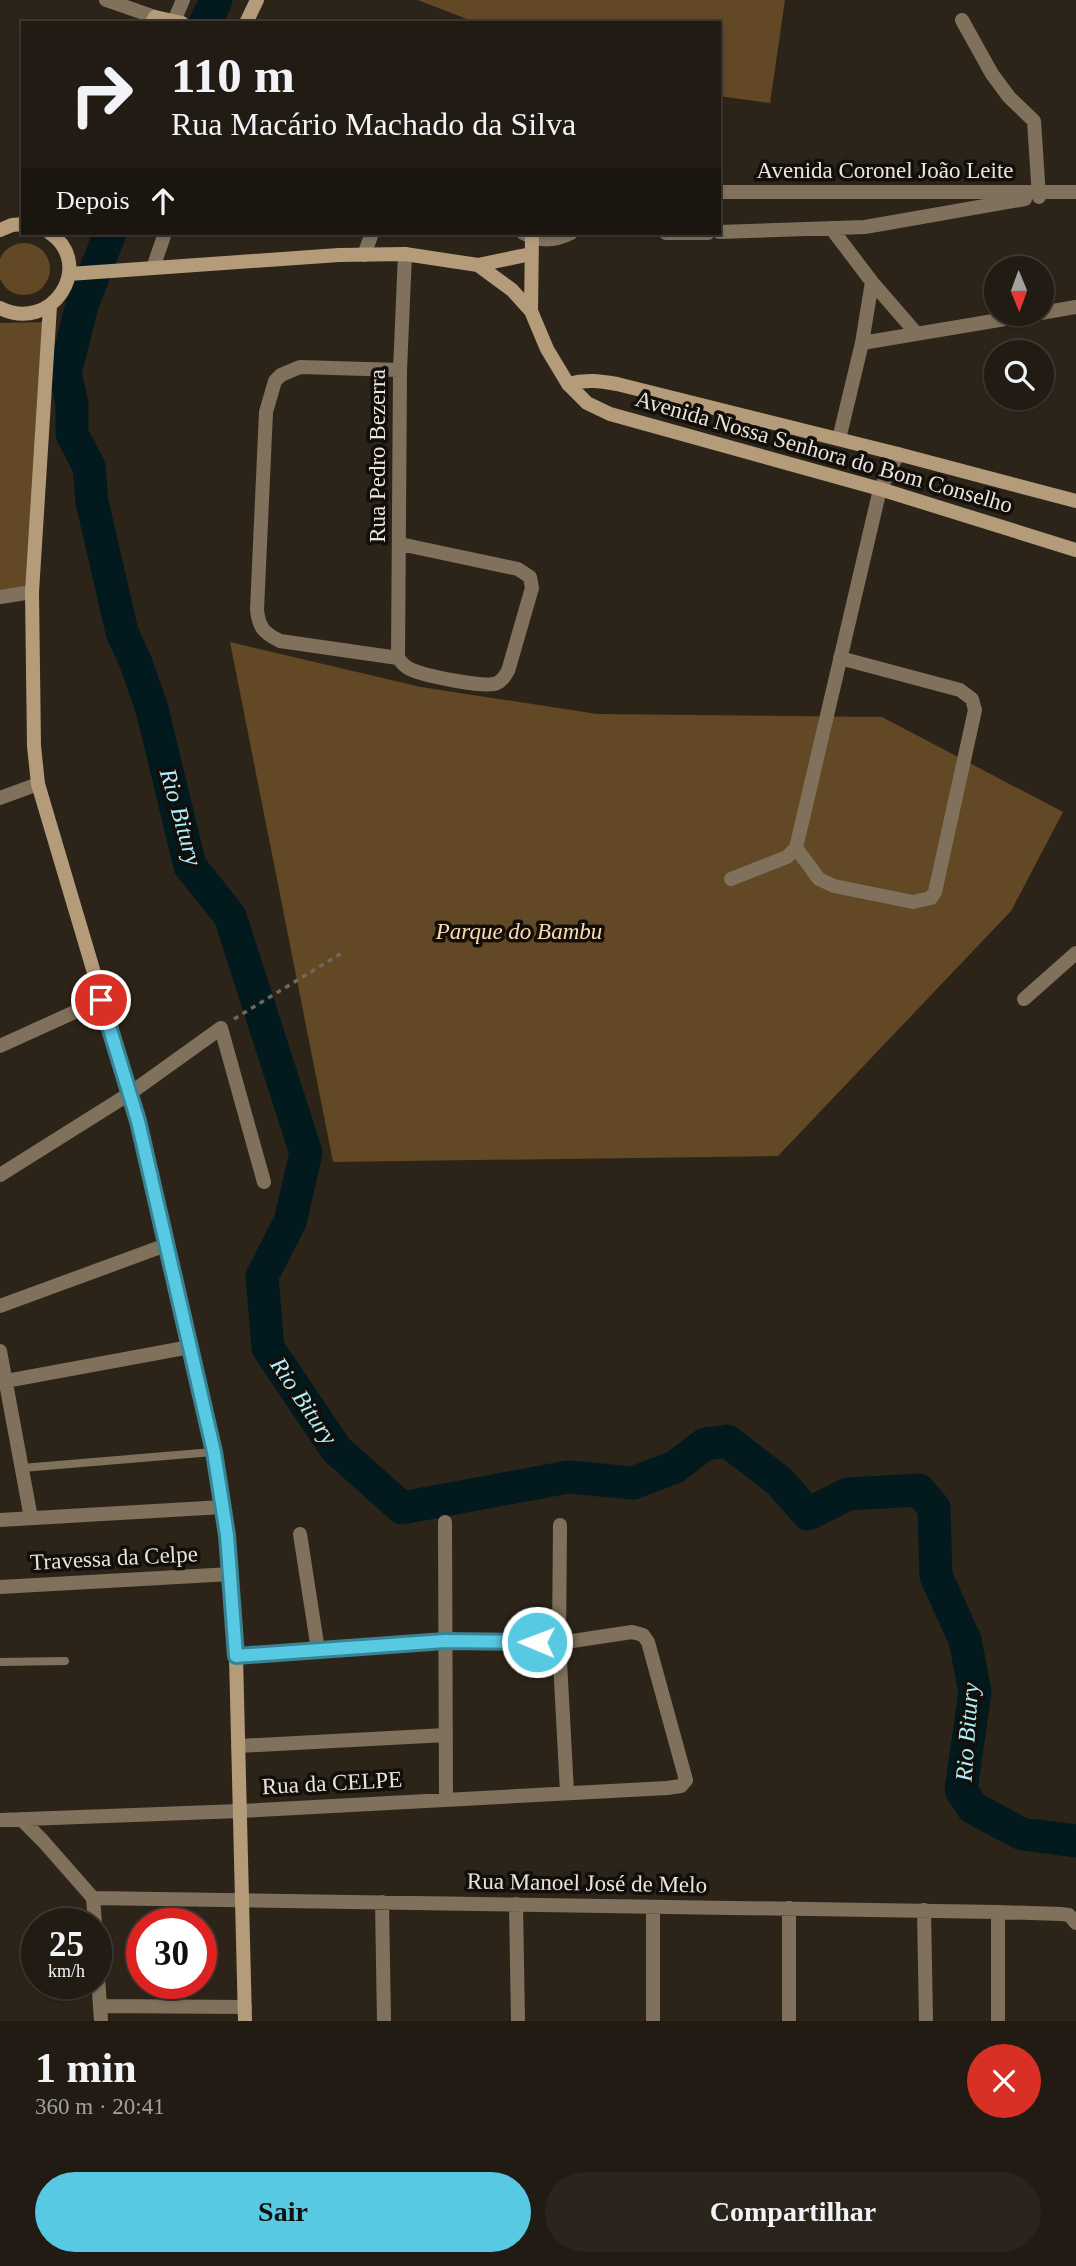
<!DOCTYPE html>
<html lang="pt">
<meta charset="utf-8">
<style>
body{margin:0;font-family:"Times New Roman",serif;background:#2a241c;color:#f1f3f6;height:100vh;display:flex;flex-direction:column;font-size:26px;white-space:nowrap}
*{box-sizing:border-box;margin:0}
p{font-size:23px;color:#a2a1a0}
.icon{flex:none;width:38px;height:38px;fill:none;stroke:currentColor;stroke-width:2;stroke-linecap:round;stroke-linejoin:round}
.map{position:relative;height:2021px;overflow:hidden}
.panel{display:flex;flex-direction:column;background:#221b13;flex:1}
.panel>*{flex:none}
.banner{position:absolute;left:21px;top:21px;width:700px;height:214px;border-radius:0px;box-shadow:0 2px 5px #0004,0 0 0 2px #3f3933;background:#221b13;color:#f1f3f6;overflow:hidden}
.needle{width:46px;rotate:179deg}
.tools{position:absolute;left:984px;top:256px;display:grid;gap:14px}
.tools a{display:grid;place-items:center;width:70px;height:70px;border-radius:50%;background:#221b13;box-shadow:0 2px 5px #0004,0 0 0 2px #3f3933;font-size:35px}
.speed{position:absolute;left:21px;top:1908px;display:flex;gap:14px;font-size:35px;font-weight:700;text-align:center}
.speed>*{display:grid;place-content:center;width:91px;height:91px;border-radius:50%;background:#221b13;box-shadow:0 2px 5px #0004,0 0 0 2px #3f3933;line-height:1}
.speed small{font-size:18px;font-weight:400}
.speed .limit{border:10px solid #d22;background:#fff;color:#111}
.pin{position:absolute;display:grid;place-items:center;width:60px;height:60px;color:#fff;margin:-30px;border:4px solid #fff;border-radius:50%;box-shadow:0 2px 7px #0007}
.me{position:absolute;width:77px;margin:-38px;rotate:271deg;stroke-linejoin:round;filter:drop-shadow(0 0 5px #0008)}
.turn{display:flex;align-items:center;gap:24px;height:147px;padding:0 35px;font-size:32px}
.turn .icon{width:91px;height:91px;stroke-width:2.5}
.turn b{display:block;font-size:49px;line-height:60px}
.then{display:flex;align-items:center;height:66px;padding:0 35px;background:#0003;gap:14px;font-size:26px}
.round{display:grid;place-items:center;flex:none;width:74px;height:74px;border-radius:37px;background:#2a241c}
.headline{display:flex;align-items:center;justify-content:space-between;height:119px;padding:0 35px}
h1{font-size:42px;font-weight:600;line-height:52px}
.primary-button{display:flex;gap:14px;margin-top:auto;padding:14px 35px}
.primary-button a{flex:1;height:80px;border-radius:42px;background:#57c9e2;color:#111;font-size:28px;font-weight:600;line-height:80px;text-align:center}
.primary-button a+a{background:#2a241c;color:#f1f3f6}
.map>svg:first-child{display:block}
</style>
<div class="map">
<svg width="1076" height="2021" viewBox="0 0 1076 2021">
<rect width="100%" height="100%" fill="#2d2419"/>
<path fill="#624824" d="M418 0H785L770 103 719 96V23H477Z
M-2 269a26 26 0 1 1 52 0a26 26 0 1 1-52 0Z
M48 322 28 589 0 593V323Z
M230 642 421 687 597 714 882 717 1063 812 1011 911 778 1156 333 1162Z"/>
<g fill="none" stroke-linecap="round" stroke-linejoin="round">
<path stroke="#02191e" stroke-width="33" d="M205 23 216 0
M110 233 82 305 65 373 72 404V434L89 467 92 502 122 632 136 663 152 709 190 866 230 916 306 1153 290 1222 262 1276 268 1348 336 1449 402 1508 568 1477 633 1483 675 1467 705 1444 727 1441 779 1481 808 1514 848 1494 919 1490 934 1508 936 1576 965 1640 975 1692 961 1790 973 1808 1022 1834 1076 1841"/>
<path stroke="#6f675d" stroke-width="3.5" stroke-dasharray="5 5" stroke-linecap="butt" d="M234 1019 345 951"/>
<path stroke="#80715c" stroke-width="8" d="M22 1468 213 1452
M0 1662 65 1661"/>
<path stroke="#80715c" stroke-width="14" d="M106 0 155 17
M962 20 992 74 1009 97 1034 121 1039 197
M174 21 183 0
M719 192H1076
M831 228 872 282 917 334
M719 232 865 227 1025 199
M523 233C539 242 555 241 571 233
M666 233H708
M364 255 372 233
M153 268 165 233
M1041 313 1076 307
M862 343 1041 313
M400 370 300 367 281 375 275 381 266 412 257 610C259 628 264 633 280 641L398 658C402 663 405 667 410 669 422 675 486 689 497 683 502 681 505 676 508 671L532 588 530 577 518 569 400 544
M839 439 862 343 872 282
M0 597 32 592
M398 658 400 370 405 254
M0 798 38 784
M796 848 819 879 834 886 913 902 931 898 935 892 975 710 972 699 960 690 840 658
M731 879 787 857 796 848 880 489 898 454
M1024 999 1076 953
M0 1046 101 1000
M0 1175 129 1094 221 1028 264 1182
M0 1306 166 1245
M0 1351 31 1518
M0 1382 190 1347
M0 1520 223 1507
M445 1522 446 1799
M560 1525 559 1643 567 1792
M300 1534 318 1650
M0 1587 231 1574
M238 1746 446 1735
M21 1819 43 1841 93 1898 95 1923
M0 1820 240 1811 667 1788 681 1786 686 1780 648 1642 643 1635 632 1632 559 1643 445 1641 236 1656
M93 1898 998 1912 1061 1914 1069 1915 1076 1923
M382 1902 384 2021
M516 1904 518 2021
M653 1907V2021
M789 1908V2021
M924 1910 926 2021
M96 1947 101 2021
M100 2006 245 2007
M998 2021V1912"/>
<path stroke="#b49b7a" stroke-width="14" d="M152 23 155 17 182 23
M246 23 257 0
M0 230 12 225 23 224
M532 237 531 311 547 349 568 384 587 403 610 414 880 489 1076 550
M478 265 512 290 531 311
M69 274 339 255 405 254 478 265 531 254
M50 306 32 592 34 746 38 784 138 1121 213 1452 227 1535 236 1656 245 2021
M0 308C52 334 96 265 50 233
M568 384C586 379 600 381 617 384L898 454 1076 501"/>
</g>
<g fill="none" stroke-linecap="round" stroke-linejoin="round">
<g stroke="#398393" stroke-width="18">
<path id="route" d="M101 1000 138 1121 214 1452 227 1535 236 1656 445 1641 537 1642"/>
</g>
<use href="#route" stroke="#57c9e2" stroke-width="12"/>
</g>
<g text-anchor="middle" dominant-baseline="central" stroke-width="7" stroke-linejoin="round" paint-order="stroke">
<g font-size="23" fill="#eae4dd" stroke="#120e09">
<text x="885" y="170">Avenida Coronel João Leite</text>
<text transform="translate(824 452) rotate(16)">Avenida Nossa Senhora do Bom Conselho</text>
<text transform="translate(377 456) rotate(-90)">Rua Pedro Bezerra</text>
<text transform="translate(114 1558) rotate(-3)">Travessa da Celpe</text>
<text transform="translate(332 1783) rotate(-3)">Rua da CELPE</text>
<text transform="translate(587 1883) rotate(1)">Rua Manoel José de Melo</text>
</g>
<g font-size="23" font-style="italic" fill="#fcdcb2" stroke="#120e09">
<text x="519" y="931">Parque do Bambu</text>
</g>
<g font-size="24" font-style="italic" fill="#b0eefd" stroke="#120e09">
<text transform="translate(181 817) rotate(74)">Rio Bitury</text>
<text transform="translate(304 1401) rotate(56)">Rio Bitury</text>
<text transform="translate(967 1732) rotate(-86)">Rio Bitury</text>
</g>
</g>
</svg>
<div class="tools">
<a><svg class="needle" viewBox="-14 -14 28 28"><path d="M0-13l5 13h-10z" fill="#e53935"/><path d="M0 13l5-13h-10z" fill="#a2a1a0"/></svg></a>
<a><svg class="icon" aria-label="search" viewBox="0 0 24 24"><circle cx="10" cy="10" r="6"/><path d="M15 15l6 6"/></svg></a>
</div>
<div class="speed"><div>25<small>km/h</small></div><div class="limit">30</div></div>
<div class="pin" style="left:101px;top:1000px;background:#d93025"><svg class="icon" aria-label="arrive" viewBox="0 0 24 24"><path d="M6 21V4h12l-3 4 3 4H6"/></svg></div>
<svg class="me" style="left:537px;top:1642px" viewBox="-20 -20 40 40"><circle r="17" fill="#57c9e2" stroke="#fff" stroke-width="3"/><path d="M0-11L8 9 0 5-8 9z" fill="#fff"/></svg>
<div class="banner">
<div class="turn"><svg class="icon" aria-label="right" viewBox="0 0 24 24"><path d="M7 20v-9h11M14 6l5 5-5 5"/></svg><div><b>110 m</b>Rua Macário Machado da Silva</div></div>
<div class="then">Depois<svg class="icon" aria-label="ahead" viewBox="0 0 24 24"><path d="M12 20V5M6 11l6-6 6 6"/></svg></div>
</div>
</div>
<section class="panel">
<div class="headline"><div><h1>1 min</h1><p>360 m · 20:41</p></div><a class="round" style="background:#d93025;color:#fff"><svg class="icon" aria-label="close" viewBox="0 0 24 24"><path d="M6 6l12 12M18 6L6 18"/></svg></a></div>
<div class="primary-button"><a>Sair</a><a>Compartilhar</a></div>
</section>
